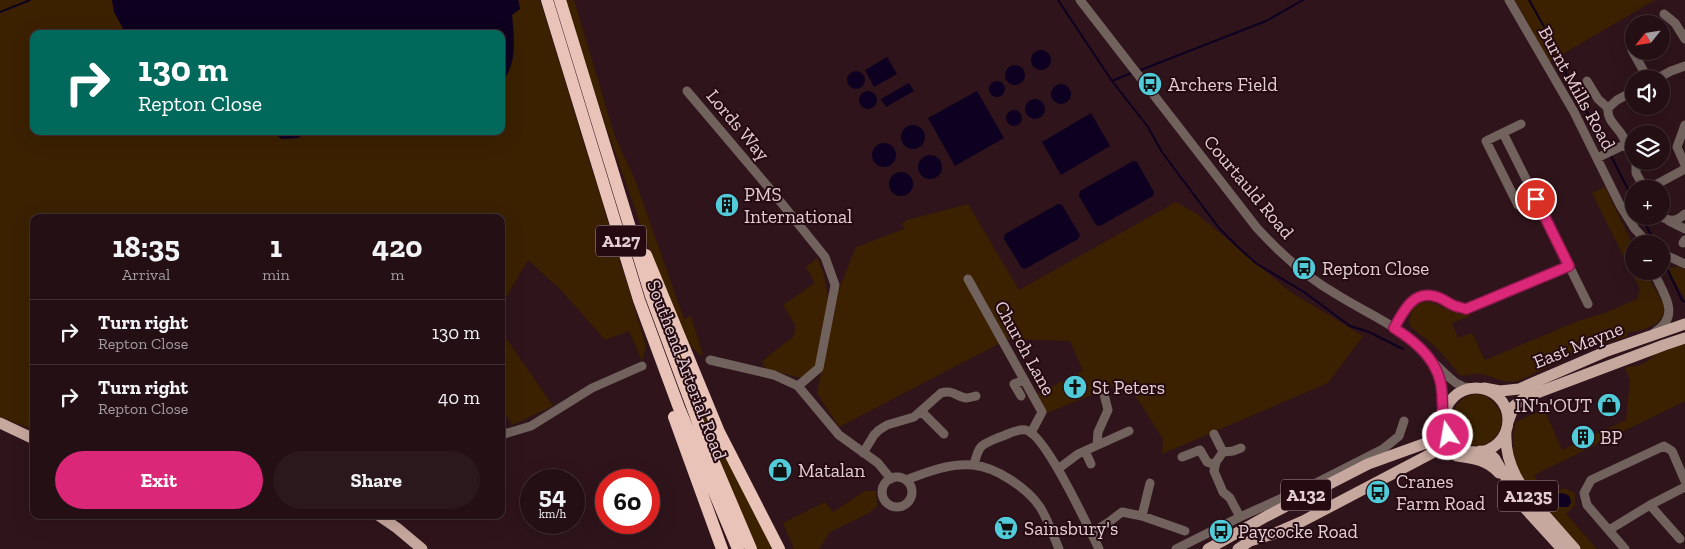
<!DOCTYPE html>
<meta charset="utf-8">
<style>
body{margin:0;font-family:"Zilla Slab",serif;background:#2b181d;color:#f1f3f6;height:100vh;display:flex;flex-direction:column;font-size:19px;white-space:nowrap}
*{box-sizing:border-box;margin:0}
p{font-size:16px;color:#a39ca0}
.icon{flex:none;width:28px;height:28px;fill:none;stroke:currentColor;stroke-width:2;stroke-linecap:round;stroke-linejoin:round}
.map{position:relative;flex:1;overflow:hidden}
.details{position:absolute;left:30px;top:214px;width:475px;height:305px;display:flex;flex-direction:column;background:#230f14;border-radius:10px;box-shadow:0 5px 20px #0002,0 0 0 1px #402f34}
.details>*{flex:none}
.guide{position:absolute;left:30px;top:30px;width:475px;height:105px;border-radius:10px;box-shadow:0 5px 20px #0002,0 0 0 1px #402f34;background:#00695c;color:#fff;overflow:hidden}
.needle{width:32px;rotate:240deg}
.buttons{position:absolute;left:1625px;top:15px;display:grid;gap:10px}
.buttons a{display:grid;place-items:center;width:45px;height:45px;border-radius:50%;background:#230f14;box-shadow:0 5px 20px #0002,0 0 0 1px #402f34;font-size:25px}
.speed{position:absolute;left:520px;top:469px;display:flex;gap:10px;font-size:25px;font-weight:700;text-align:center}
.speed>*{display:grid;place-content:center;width:65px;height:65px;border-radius:50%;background:#230f14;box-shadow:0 5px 20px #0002,0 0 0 1px #402f34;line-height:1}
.speed small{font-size:12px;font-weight:400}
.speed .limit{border:8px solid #d22;background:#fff;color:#111}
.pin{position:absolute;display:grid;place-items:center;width:42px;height:42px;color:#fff;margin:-21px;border:2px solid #fff;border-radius:50%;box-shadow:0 1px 5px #0007}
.me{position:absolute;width:55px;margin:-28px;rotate:348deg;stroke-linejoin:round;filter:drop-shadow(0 0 4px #0008)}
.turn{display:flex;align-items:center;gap:18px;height:105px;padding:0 25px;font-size:22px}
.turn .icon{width:65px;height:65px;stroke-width:2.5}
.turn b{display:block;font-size:35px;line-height:42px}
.eta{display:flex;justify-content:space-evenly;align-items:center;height:85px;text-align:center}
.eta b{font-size:30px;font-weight:700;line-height:35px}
.action{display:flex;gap:10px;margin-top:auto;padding:10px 25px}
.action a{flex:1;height:58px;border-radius:30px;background:#db2777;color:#fff;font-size:20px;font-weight:700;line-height:58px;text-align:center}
.action a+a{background:#2b181d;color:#f1f3f6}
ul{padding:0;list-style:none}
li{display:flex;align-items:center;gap:15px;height:65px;padding:0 25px;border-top:1px solid #402f34}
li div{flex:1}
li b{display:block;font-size:19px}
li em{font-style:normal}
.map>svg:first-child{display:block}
</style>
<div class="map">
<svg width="1685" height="549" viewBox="0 0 1685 549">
<rect width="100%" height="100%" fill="#2f141b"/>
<path fill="#3b2100" d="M0 0H112L114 12 126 34H34V131H274L281 139 298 138 308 131H501V83C518 63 514 39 512 15L520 4 518 0H540L646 346 642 361 629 331 605 340 561 290 528 260 501 306V218H34V430L0 417Z
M566 0H574L615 137 635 180 684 319 691 316 703 355 698 354 686 339 648 246 597 101Z
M1515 0H1655L1549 62Z
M1605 187 1634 247V271H1645C1649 280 1663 300 1664 307 1665 326 1641 331 1627 332L1628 336 1604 344H1596L1518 381C1502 384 1496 377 1481 374 1474 373 1467 377 1460 375L1437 348 1411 327 1409 322 1412 309C1432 289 1448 318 1469 314L1470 316 1452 323 1458 338 1472 333 1485 360 1578 321 1605 313 1637 299 1640 289 1592 193Z
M1176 202 1197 214 1289 291 1363 336 1328 383 1162 454 1163 439 1126 381 1047 413 1037 394 1083 371 1070 341 1008 339 839 427 817 393 838 292 856 247 904 229 902 223 907 220 968 204 1019 290Z
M817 258 824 275 829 301 817 364 802 378 766 369 762 361 794 336 795 325 783 305 815 283 806 267Z
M1679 267 1685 269V299L1667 268Z
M654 283 776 549H755L702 424Z
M501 331 553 406 512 425 501 407Z
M1685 343V401L1534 475 1543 493 1548 498 1564 488 1575 493V505L1566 514 1597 549H1580C1568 537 1560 522 1549 510 1544 505 1538 502 1534 497 1514 478 1509 447 1516 422L1544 409 1562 450 1626 420 1630 380 1625 368C1633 365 1636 367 1642 364 1647 362 1649 359 1653 357L1652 353Z
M1482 394C1524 416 1490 460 1462 441 1458 438 1454 435 1452 430 1447 416 1457 400 1470 395 1473 394 1478 394 1482 394Z
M865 491H876L877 506 869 513 830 532 819 549H794L783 523 825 502 833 512Z"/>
<path fill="#0e0020" d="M112 0H518L520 9 512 15C514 39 518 63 501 83V34H126L114 12Z
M1031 60a10 10 0 1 1 20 0a10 10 0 1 1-20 0Z
M887 57 897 74 874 87 865 70Z
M1005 75a10 10 0 1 1 20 0a10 10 0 1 1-20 0Z
M847 80a9 9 0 1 1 18 0a9 9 0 1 1-18 0Z
M989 89a8 8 0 1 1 16 0a8 8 0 1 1-16 0Z
M909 83 914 91 886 107 881 99Z
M1051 94a10 10 0 1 1 20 0a10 10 0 1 1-20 0Z
M859 100a9 9 0 1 1 18 0a9 9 0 1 1-18 0Z
M977 91 1004 138 955 166 928 118Z
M1025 109a10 10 0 1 1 20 0a10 10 0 1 1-20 0Z
M1006 118a8 8 0 1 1 16 0a8 8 0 1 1-16 0Z
M1091 113 1110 146 1061 175 1042 142Z
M901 137a12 12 0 1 1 24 0a12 12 0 1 1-24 0Z
M274 131H308L298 138 281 139Z
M872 155a12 12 0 1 1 24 0a12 12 0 1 1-24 0Z
M918 167a12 12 0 1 1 24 0a12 12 0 1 1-24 0Z
M1133 161 1137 162 1154 192 1153 196 1100 226 1096 225 1079 196 1080 191Z
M889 184a12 12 0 1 1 24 0a12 12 0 1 1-24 0Z
M1058 204 1062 205 1080 235 1078 239 1025 269 1022 268 1004 239 1005 234Z
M1561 493C1568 494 1571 496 1571 503L1568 507H1554L1550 502 1551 497Z"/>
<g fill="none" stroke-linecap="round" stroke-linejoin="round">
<path stroke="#0e0020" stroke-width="2" d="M1058 0 1112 81
M1529 0 1559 53 1567 76 1608 150
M0 12 30 0
M1138 71 1266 21 1303 0
M1134 72 1112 81 1148 127 1162 152 1179 175 1219 228 1240 249 1257 264 1304 292 1350 326 1369 332 1403 349
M1611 156 1634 201
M1642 216 1655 244
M1662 258 1682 300 1685 302"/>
<path stroke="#71625e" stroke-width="9" d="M1080 0 1257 228C1280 253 1306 277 1336 294 1358 308 1381 318 1402 333 1422 347 1436 368 1456 383L1464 387 1473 388
M1509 0 1574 112 1620 205 1635 229 1649 244
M1664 14 1675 23 1685 39
M1632 50 1648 79
M1656 79 1671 71 1685 66
M1587 81 1598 99 1608 108
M687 91 775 195 825 257 835 285 819 368 798 386
M1521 124 1486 141 1518 205 1535 197 1588 304
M1685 125 1677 147 1685 165
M1503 133 1535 197
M1626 146C1625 130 1606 124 1608 108L1617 100 1634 91
M1597 158 1622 146 1630 148 1634 154
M1636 161V173L1645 189
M1648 189 1685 169
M1661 216C1670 223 1677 221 1685 214
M1669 221 1685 229
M1683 243 1685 240
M1661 253 1685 264
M1653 271C1663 293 1682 315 1655 332
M968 279 1042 412 1031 433
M1394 328C1404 310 1413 289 1437 297 1443 299 1449 304 1455 306 1458 307 1463 308 1466 309L1569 266
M710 360 774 375 798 386 839 435 878 463 891 479
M1435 368 1442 385 1443 418
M1021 396 1014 384 1024 380
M922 412 944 434
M1214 434 1223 452
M501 435 531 426 592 388 642 366
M1097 445 1098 432 1108 410 1104 394
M1085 451 1091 464
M863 453 874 435 879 430 887 425 914 417 941 393C952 389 957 397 967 398 969 398 975 396 976 396
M1182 457 1200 450 1207 462 1215 465
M974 465C979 444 981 445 1000 437 1007 435 1018 428 1026 430 1046 435 1088 527 1099 549
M1058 469 1078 454 1129 431
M882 492a15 15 0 1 1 30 0a15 15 0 1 1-30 0Z
M906 480C927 472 949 463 973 465 996 467 1027 488 1040 507 1048 520 1053 535 1059 549
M1650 505 1680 539
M1142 516 1185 531
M1240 517 1230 498 1223 492 1214 471 1216 462 1223 452 1233 451 1241 448
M1609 530 1650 505 1685 487
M1091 533 1109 522 1122 512 1142 516 1150 483
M1176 549 1240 517 1318 482 1383 449 1399 436 1404 421
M1625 549 1587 505 1584 493 1591 480 1664 446 1672 451 1685 481"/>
<path stroke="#c7a89f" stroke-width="11" d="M1484 388 1500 391 1519 389 1607 351 1685 324
M1444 420a32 32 0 1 1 64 0a32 32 0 1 1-64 0Z
M1508 422 1514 406 1526 397 1664 345 1685 338
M0 423 34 439
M1506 431C1504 467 1522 488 1544 514 1554 525 1564 537 1575 549
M1480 451 1490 454 1495 459 1522 505 1562 549
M1457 456C1473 458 1487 460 1499 473
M378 515 397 528 422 549
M1208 549 1267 516 1368 464 1429 442 1439 433 1443 418
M1238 549 1250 541 1273 534 1303 521 1436 451 1448 449 1467 450"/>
<path stroke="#e9c3b8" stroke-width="12" d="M547 0 639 300 679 408 738 549
M560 0 651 296 705 441 751 549
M646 255 719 432 779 549
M674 417 722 549"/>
</g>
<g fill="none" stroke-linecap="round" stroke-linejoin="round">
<g stroke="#8e194d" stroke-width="12">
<path id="route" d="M1448 435C1441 422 1443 408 1442 394 1441 363 1418 343 1394 328 1404 310 1414 289 1437 297 1444 299 1449 304 1455 306 1458 307 1463 308 1466 309L1569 266 1536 199"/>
</g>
<use href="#route" stroke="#db2777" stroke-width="9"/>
</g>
<defs>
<g id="bus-disc" transform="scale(1.25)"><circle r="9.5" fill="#52cbd8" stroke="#250a12"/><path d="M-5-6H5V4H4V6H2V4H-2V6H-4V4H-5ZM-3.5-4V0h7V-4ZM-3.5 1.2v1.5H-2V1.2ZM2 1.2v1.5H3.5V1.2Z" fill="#111"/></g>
<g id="building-disc" transform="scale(1.25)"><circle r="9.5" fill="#52cbd8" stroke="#250a12"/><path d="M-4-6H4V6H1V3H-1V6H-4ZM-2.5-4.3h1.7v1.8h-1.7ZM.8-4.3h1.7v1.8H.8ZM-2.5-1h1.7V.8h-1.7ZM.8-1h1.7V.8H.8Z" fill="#111"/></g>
<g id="church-disc" transform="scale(1.25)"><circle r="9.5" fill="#52cbd8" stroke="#250a12"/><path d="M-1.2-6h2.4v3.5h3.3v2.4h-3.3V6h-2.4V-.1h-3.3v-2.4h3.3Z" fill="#111"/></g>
<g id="shop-disc" transform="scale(1.25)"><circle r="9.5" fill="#52cbd8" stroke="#250a12"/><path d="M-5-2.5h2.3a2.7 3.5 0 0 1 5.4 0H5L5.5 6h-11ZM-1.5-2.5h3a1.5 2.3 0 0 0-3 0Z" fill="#111"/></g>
<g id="supermarket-disc" transform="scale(1.25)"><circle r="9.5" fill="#52cbd8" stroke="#250a12"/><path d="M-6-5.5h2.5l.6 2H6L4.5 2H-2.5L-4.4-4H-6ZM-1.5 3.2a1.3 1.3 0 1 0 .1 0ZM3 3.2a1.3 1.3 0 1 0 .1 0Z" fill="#111"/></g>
</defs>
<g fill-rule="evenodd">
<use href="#bus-disc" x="1150" y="84"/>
<use href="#building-disc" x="727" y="205"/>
<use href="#bus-disc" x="1304" y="268"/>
<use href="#church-disc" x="1075" y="387"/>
<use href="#shop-disc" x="1609" y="405"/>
<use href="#building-disc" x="1583" y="437"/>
<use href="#shop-disc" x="780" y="470"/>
<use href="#bus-disc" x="1378" y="492"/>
<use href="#supermarket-disc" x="1006" y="528"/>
<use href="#bus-disc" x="1221" y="531"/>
</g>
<g text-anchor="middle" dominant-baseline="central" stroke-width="4" stroke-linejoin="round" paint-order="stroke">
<g fill="#250a12" stroke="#aa9499" stroke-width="1">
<rect x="596" y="225.5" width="50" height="31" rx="4"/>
<rect x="1281" y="479.5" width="50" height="31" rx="4"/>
<rect x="1498" y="480.5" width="60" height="31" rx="4"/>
</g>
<g font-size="18" font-weight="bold" fill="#e3cfd3">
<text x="621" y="241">A127</text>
<text x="1306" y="495">A132</text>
<text x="1528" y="496">A1235</text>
</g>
<g font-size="19" fill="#e3cfd3" stroke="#250a12" text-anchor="start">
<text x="1168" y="84">Archers Field</text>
<text x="744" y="194">PMS<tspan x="744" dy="22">International</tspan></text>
<text x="1322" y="268">Repton Close</text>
<text x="1092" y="387">St Peters</text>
<text x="1592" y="405" text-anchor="end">IN'n'OUT</text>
<text x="1600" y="437">BP</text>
<text x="798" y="470">Matalan</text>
<text x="1396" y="481">Cranes<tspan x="1396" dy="22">Farm Road</tspan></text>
<text x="1024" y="528">Sainsbury's</text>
<text x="1238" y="531">Paycocke Road</text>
</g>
<g font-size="19" fill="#e3cfd3" stroke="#250a12">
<text transform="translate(1577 88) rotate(61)">Burnt Mills Road</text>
<text transform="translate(738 125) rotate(50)">Lords Way</text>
<text transform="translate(1249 187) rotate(50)">Courtauld Road</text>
<text transform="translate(1578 345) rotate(-22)">East Mayne</text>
<text transform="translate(1025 348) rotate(61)">Church Lane</text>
<text transform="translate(687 370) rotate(69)">Southend Arterial Road</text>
</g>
</g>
</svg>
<div class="buttons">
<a><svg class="needle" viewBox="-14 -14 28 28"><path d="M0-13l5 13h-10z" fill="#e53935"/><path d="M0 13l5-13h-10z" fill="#a39ca0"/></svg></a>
<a><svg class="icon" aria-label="sound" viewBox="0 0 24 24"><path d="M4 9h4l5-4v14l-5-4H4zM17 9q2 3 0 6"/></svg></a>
<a><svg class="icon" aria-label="layers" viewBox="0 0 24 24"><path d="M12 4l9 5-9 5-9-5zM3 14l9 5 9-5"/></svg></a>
<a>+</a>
<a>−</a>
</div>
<div class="speed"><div>54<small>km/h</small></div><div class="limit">60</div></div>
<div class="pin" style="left:1536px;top:199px;background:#d93025"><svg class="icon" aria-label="arrive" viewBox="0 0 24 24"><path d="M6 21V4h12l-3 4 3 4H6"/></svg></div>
<svg class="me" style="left:1448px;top:435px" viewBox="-20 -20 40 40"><circle r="17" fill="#db2777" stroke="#fff" stroke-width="3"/><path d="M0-11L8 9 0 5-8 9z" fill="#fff"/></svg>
<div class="guide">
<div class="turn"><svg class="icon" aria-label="right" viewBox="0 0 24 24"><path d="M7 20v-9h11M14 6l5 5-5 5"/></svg><div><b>130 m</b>Repton Close</div></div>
</div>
<section class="details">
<div class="eta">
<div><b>18:35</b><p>Arrival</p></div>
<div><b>1</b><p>min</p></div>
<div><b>420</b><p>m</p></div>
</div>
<ul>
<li><svg class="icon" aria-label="right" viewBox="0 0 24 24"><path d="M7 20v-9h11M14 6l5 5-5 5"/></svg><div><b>Turn right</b><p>Repton Close</p></div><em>130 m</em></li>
<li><svg class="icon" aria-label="right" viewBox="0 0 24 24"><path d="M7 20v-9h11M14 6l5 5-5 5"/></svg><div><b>Turn right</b><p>Repton Close</p></div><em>40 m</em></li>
</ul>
<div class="action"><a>Exit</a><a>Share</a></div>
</section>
</div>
